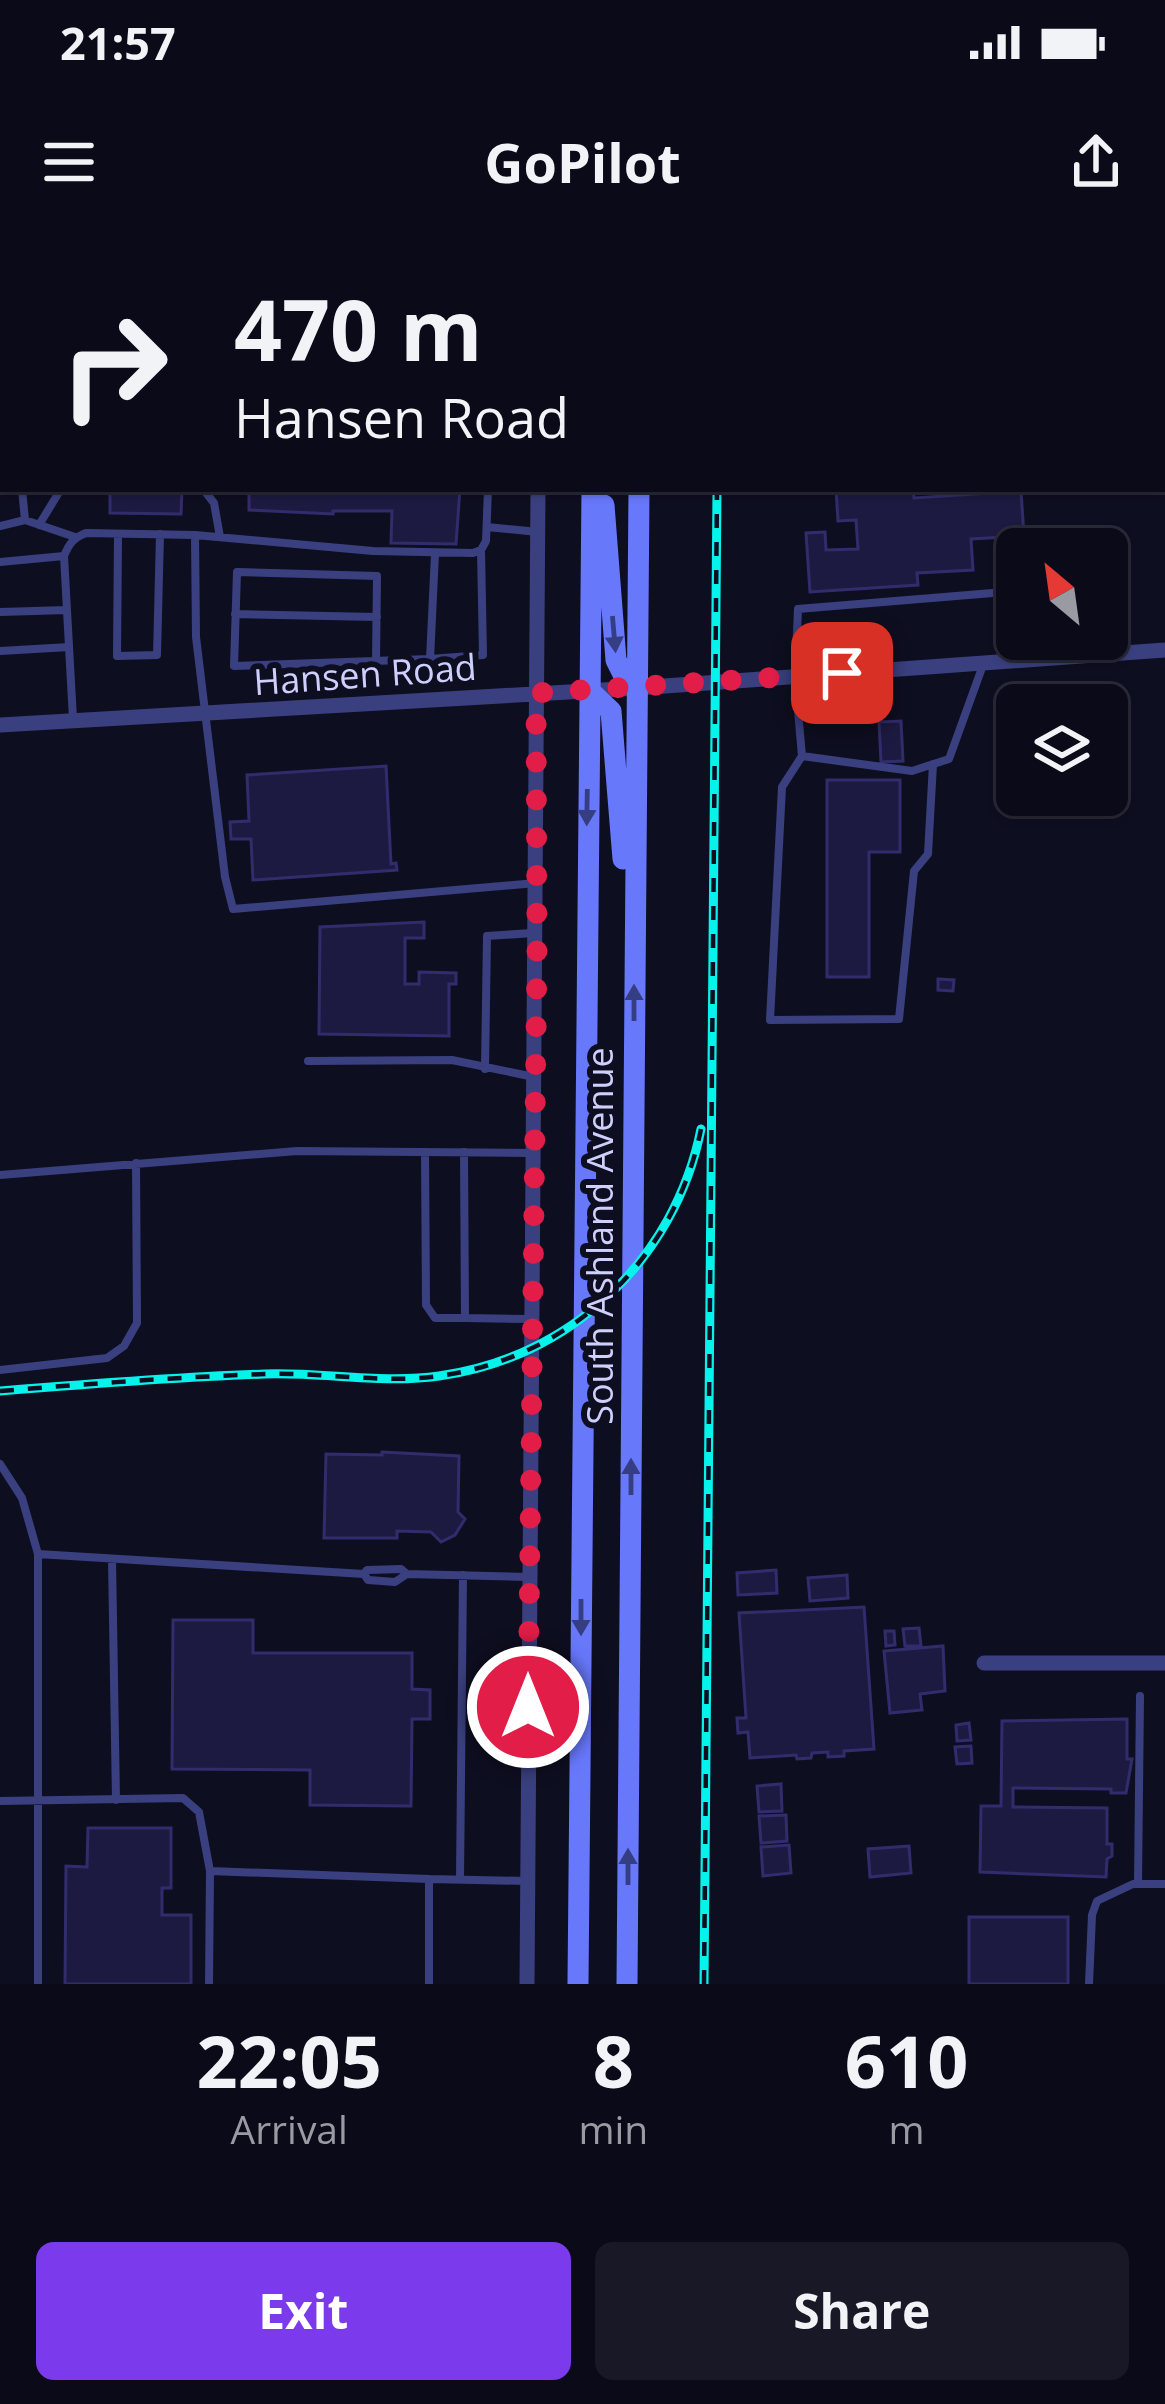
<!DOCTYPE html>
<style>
body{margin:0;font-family:"Open Sans",sans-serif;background:#181826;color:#f1f3f6;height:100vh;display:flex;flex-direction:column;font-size:45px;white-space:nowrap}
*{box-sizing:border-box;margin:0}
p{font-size:39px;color:#999aa2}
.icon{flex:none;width:66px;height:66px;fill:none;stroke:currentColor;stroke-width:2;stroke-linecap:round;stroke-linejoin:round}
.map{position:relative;height:1744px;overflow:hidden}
.panel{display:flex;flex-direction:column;background:#0a0a19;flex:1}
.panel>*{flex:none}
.hud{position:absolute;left:0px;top:0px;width:1167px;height:252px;box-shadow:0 3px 9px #0004,0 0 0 3px #2a2b38;background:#0a0a19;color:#f1f3f6;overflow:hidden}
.needle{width:78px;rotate:331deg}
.controls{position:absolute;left:996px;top:288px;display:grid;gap:24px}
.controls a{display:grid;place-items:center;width:132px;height:132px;border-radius:18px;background:#0a0a19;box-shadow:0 3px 9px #0004,0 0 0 3px #2a2b38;font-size:60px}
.pin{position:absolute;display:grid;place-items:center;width:102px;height:102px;color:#fff;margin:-51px;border-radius:24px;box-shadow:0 6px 18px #0006}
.me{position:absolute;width:132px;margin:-66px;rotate:0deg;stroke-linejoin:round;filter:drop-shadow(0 0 9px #0008)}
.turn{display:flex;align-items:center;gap:42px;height:252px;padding:0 36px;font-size:54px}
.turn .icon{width:156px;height:156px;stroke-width:2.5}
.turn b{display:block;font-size:84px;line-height:102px}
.eta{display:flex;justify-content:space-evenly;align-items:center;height:204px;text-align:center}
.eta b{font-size:72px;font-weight:700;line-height:84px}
.action{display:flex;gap:24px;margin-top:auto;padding:24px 36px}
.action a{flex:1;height:138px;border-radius:18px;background:#7c3aed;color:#fff;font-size:48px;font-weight:700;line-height:138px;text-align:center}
.action a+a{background:#181826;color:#f1f3f6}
.status{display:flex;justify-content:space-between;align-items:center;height:84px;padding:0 60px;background:#0a0a19;direction:ltr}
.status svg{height:33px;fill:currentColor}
header{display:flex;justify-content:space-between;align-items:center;height:156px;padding:0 36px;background:#0a0a19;font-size:54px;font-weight:700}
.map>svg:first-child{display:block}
</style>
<div class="status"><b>21:57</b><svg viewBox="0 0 49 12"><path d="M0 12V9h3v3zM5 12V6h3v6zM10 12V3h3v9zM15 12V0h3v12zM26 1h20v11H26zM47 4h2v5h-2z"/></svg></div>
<header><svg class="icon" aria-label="menu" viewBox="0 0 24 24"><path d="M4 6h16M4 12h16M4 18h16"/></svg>GoPilot<svg class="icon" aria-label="share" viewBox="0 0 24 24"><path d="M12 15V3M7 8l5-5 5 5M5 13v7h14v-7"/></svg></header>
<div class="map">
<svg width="1165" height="1744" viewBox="0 0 1165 1744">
<rect width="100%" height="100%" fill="#0e0e21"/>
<path fill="#1d1a41" stroke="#312d6d" stroke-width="3" d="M788 0H1165V46L1164 3Z
M110 249H182L181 274 110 273Z
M249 249H460L456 304 391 303 392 271H333V274L249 270Z
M836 249H913L914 258 1021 251 1024 296 971 299 973 330 917 333 918 345 810 352 806 293 825 292 826 310 858 309 856 280 838 281Z
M901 481 903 521 881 522 879 482Z
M386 526 391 624 396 623 397 630 253 640 251 599H231L230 582 249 581 247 535Z
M827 540H900V612H869V737H827Z
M1022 555H1041V563H1022Z
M424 682V698H405V744H419V732L456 733V744H449V796L319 794 320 687Z
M938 739 954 740 953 751 938 750Z
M382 1212 459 1216 458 1272 465 1279 455 1295 441 1302 431 1292 397 1291V1298H324L326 1214 382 1215Z
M776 1330 777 1353 738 1355 737 1333Z
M847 1335 848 1358 810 1361 808 1338Z
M864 1367 874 1509 844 1511V1516L828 1517V1512L812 1513 811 1518 797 1519 796 1515 750 1518 748 1492 738 1493 737 1478H746L739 1373Z
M173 1380H253V1413H412V1449L430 1450V1479H412L411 1566 310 1565V1530L172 1529Z
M919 1388 921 1406H905L903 1389Z
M885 1391H894L895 1405 886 1406Z
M943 1406 945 1451 920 1454 922 1470 890 1473 884 1411Z
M1127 1479V1519H1132L1126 1553H1111V1549L1013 1548V1567L1107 1568V1604H1112V1616L1107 1619 1106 1637 980 1632 981 1566H1001L1002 1481Z
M969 1483 971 1500 957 1501 956 1485Z
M971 1506 972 1523 957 1524 955 1507Z
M781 1544 782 1571 759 1572 757 1546Z
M786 1575 787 1601 761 1603 759 1576Z
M88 1588H171V1648H162V1675H191V1744H65L66 1626 87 1627Z
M789 1605 791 1633 763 1636 761 1607Z
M909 1606 911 1633 870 1637 868 1609Z
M969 1677H1068V1744H969Z"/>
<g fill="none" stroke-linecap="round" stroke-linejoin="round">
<path stroke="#3a407f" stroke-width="8" d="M62 0V3
M353 0V3
M381 0V3
M427 0 428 3
M767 0V3
M81 3 136 0
M1164 51H1165
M0 128 3 127
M22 249 25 280
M203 249 214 263 220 297
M488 249 486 301 481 310 473 313 373 311 195 295 196 397 225 637 233 669 536 643
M39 285 61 249
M0 286 25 280 75 297
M487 287 538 292
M118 294 117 416 157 415 160 294
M0 322 64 316
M0 372 67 370
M235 374 377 377
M1051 399 1054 417
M0 411 69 407
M430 419 483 415 481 310
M376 421 377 336 237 332 234 426 430 419 435 314
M983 425 949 519 912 531 802 516 795 436 798 369 1017 351
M73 479 64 316C69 304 73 298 86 293L195 295
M802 516 782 547 770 780 899 779 914 631 928 614 933 524
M308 821 452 820 534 837
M485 829 487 696 533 693
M425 912 426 1065 435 1078H465
M464 912 465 1078 531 1079
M0 935 297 911 532 913
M0 1130 107 1118 124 1106 137 1083 136 923
M0 1224 22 1258 38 1314 364 1334
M38 1314V1744
M112 1319 116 1560
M407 1334 395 1342 368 1340 364 1334 367 1330 401 1329 407 1334 528 1337
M0 1561 183 1558 199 1572 210 1631
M429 1639 527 1641
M460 1639 463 1335
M1138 1644 1140 1456
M209 1744 210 1631 429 1639V1744
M1089 1744 1092 1675 1097 1661 1133 1644H1165"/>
<path stroke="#3a407f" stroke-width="15" d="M541 0V3
M0 485 637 448 1165 410
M984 1423H1165
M527 1744 538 249"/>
<path stroke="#6878fb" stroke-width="21" d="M594 3V0
M641 3V0
M604 265 616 420 625 438 637 448
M589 450 611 471 623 619
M578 1744 592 249
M627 1744 639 249"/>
<g stroke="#06f3ec" stroke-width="9">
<path id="rail" d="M719 3V0
M0 1151C88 1144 177 1137 265 1134 323 1132 382 1144 439 1136 571 1118 675 1019 701 889
M704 1744 717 249"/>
</g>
<use href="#rail" stroke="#0e0e21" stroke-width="4.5" stroke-dasharray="14" stroke-linecap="butt"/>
</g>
<defs><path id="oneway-solid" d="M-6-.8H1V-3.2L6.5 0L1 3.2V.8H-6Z" transform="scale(3)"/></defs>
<g fill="#363e83">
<use href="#oneway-solid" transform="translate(614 394) rotate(85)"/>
<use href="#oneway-solid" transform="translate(587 567) rotate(91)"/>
<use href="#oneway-solid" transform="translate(634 763) rotate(-90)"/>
<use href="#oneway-solid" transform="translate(631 1237) rotate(-90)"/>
<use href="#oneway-solid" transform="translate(581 1377) rotate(90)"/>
<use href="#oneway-solid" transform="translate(628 1627) rotate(-90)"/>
</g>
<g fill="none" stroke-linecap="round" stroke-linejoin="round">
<path stroke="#e11d48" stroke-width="21" stroke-dasharray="0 37.8" d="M528 1467 537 714 536 453 842 433"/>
</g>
<g text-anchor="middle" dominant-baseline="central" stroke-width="12" stroke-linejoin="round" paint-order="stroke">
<g font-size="36" fill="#cfcffe" stroke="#0e0e21">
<text transform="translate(365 434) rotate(-4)">Hansen Road</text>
<text transform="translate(599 996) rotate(-90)">South Ashland Avenue</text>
</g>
</g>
</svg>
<div class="controls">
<a><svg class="needle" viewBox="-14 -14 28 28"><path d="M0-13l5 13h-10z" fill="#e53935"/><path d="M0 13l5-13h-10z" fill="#999aa2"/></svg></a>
<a><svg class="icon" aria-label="layers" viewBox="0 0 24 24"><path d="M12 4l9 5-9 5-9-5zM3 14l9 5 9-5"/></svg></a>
</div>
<div class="pin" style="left:842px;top:433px;background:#d93025"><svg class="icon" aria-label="arrive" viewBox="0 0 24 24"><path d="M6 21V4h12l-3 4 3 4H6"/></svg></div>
<svg class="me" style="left:528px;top:1467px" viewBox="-20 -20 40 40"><circle r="17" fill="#e11d48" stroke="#fff" stroke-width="3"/><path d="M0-11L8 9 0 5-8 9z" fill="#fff"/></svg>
<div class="hud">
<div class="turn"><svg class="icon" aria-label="right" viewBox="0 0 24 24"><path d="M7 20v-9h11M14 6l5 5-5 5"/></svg><div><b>470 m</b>Hansen Road</div></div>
</div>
</div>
<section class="panel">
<div class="eta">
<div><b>22:05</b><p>Arrival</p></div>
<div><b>8</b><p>min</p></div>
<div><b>610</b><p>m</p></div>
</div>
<div class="action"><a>Exit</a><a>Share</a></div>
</section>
